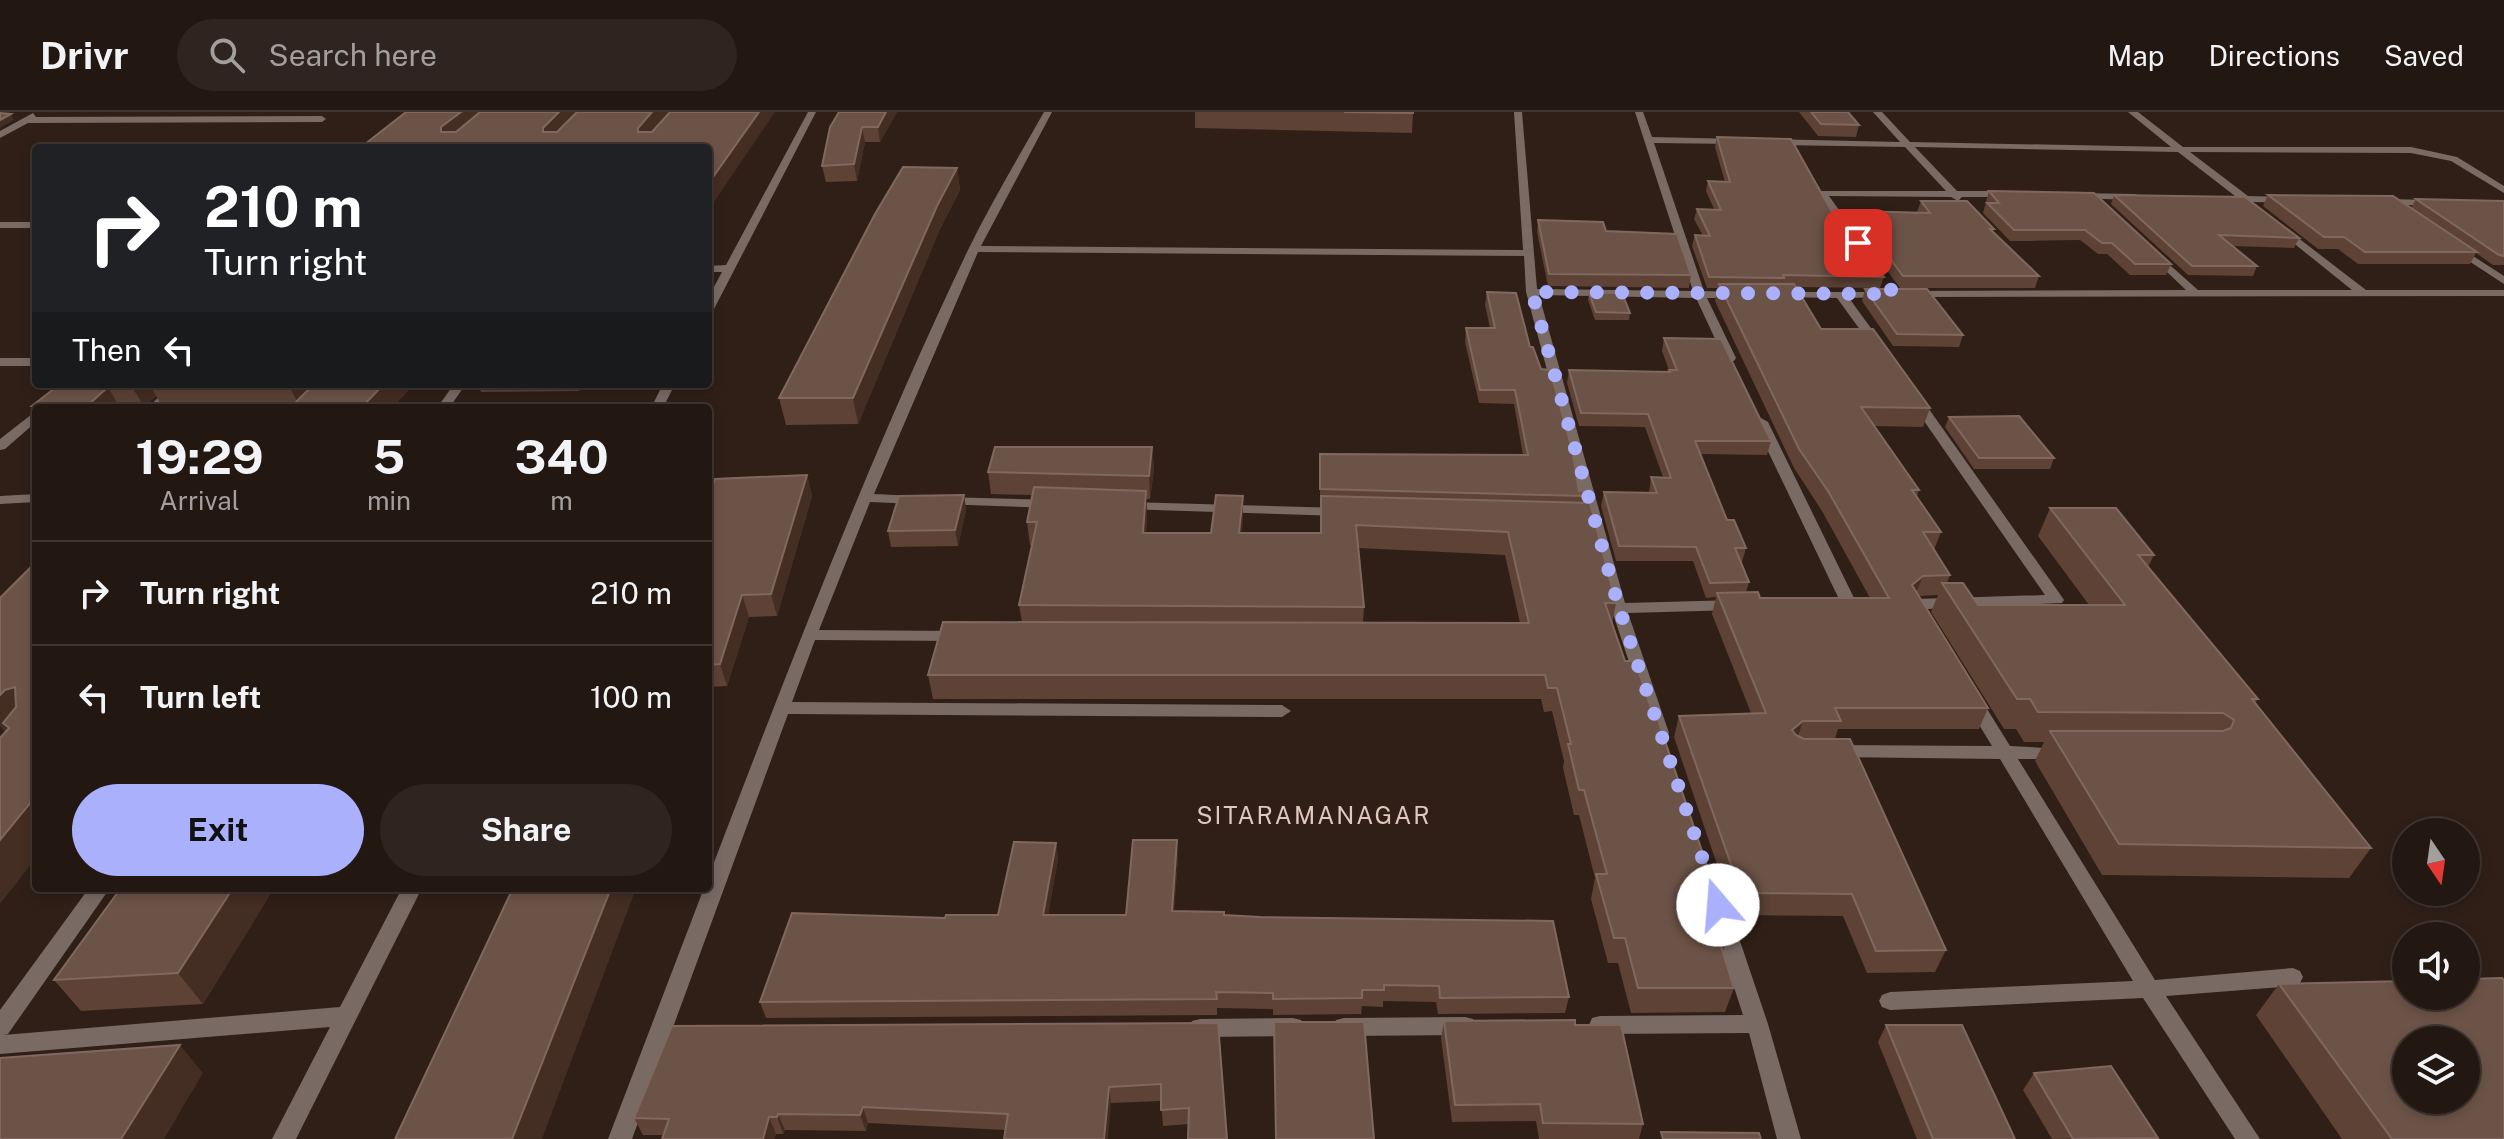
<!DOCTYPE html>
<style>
body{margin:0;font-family:"Public Sans",sans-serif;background:#2f241f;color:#f1f3f6;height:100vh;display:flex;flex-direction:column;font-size:30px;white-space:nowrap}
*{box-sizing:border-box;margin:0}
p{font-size:26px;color:#a39f9f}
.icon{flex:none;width:44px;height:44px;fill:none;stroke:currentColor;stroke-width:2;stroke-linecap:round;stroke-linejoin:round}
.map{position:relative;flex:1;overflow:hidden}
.details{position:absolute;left:32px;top:292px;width:680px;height:488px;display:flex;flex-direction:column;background:#231711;border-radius:8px;box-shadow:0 4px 12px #0003,0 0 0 2px #403631}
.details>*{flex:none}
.top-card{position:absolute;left:32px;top:32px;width:680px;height:244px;border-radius:8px;box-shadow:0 4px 12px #0003,0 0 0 2px #403631;background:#202124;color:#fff;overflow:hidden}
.needle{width:52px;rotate:167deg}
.tools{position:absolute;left:2392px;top:706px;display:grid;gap:16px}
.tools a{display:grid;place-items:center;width:88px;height:88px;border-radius:50%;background:#231711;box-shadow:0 4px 12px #0003,0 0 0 2px #403631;font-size:40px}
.pin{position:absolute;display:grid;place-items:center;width:68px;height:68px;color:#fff;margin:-34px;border-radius:16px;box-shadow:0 4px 12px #0006}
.me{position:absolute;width:88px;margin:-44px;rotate:342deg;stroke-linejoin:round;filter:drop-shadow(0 0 6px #0008)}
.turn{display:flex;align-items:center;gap:28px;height:168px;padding:0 40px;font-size:36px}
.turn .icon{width:104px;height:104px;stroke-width:2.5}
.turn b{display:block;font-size:56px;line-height:68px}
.then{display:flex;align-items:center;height:76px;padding:0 40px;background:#0003;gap:16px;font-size:30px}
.eta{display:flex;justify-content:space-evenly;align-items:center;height:136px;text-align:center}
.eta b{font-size:48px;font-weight:700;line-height:56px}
.button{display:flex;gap:16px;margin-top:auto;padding:16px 40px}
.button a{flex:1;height:92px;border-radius:48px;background:#aab0fb;color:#111;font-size:32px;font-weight:700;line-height:92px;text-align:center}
.button a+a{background:#2f241f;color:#f1f3f6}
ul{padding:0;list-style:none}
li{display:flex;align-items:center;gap:24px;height:104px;padding:0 40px;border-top:2px solid #403631}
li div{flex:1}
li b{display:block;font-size:30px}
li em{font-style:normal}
header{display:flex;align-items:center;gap:48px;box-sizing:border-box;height:112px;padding:0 40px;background:#231711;border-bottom:2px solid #403631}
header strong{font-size:38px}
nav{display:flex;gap:44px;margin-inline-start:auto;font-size:28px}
.search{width:560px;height:72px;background:#2f241f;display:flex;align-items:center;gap:20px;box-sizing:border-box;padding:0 28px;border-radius:44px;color:#a39f9f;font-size:30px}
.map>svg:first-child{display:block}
</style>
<header>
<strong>Drivr</strong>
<div class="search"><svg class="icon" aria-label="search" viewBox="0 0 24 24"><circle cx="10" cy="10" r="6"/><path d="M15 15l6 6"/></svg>Search here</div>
<nav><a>Map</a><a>Directions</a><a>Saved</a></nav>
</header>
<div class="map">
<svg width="2504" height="1027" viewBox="0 0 2504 1027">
<rect width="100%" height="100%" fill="#2f1f17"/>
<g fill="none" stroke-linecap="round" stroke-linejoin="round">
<path fill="#796a64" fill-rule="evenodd" d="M808 0H816L714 197 708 200V186L722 160H708V154L726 153Z
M1044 0H1052L981 134 1523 138 1514 0H1522L1537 177 1693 179 1635 0H1643L1652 25 1739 27 1741 29 1736 32 1654 31 1704 179 1735 180 1741 183 1735 186H1707L1736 246 1734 249H1726L1724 246 1696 186 1539 183 1625 491 1736 488 1744 493 1736 498 1628 501 1669 621 1666 625H1654L1611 496 1526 180 1524 144 978 140 874 382 917 384 924 388 917 392 870 390 819 518 959 519 967 524 959 529 815 528 792 590 1282 593 1291 599 1282 605 788 602 632 1027H608L704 776H708V766C789 555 870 343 968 138 991 91 1018 46 1044 0Z
M1873 0H1882L1910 30 2171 35 2128 0H2138L2183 35H2411L2457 45 2504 74V81L2451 49 2411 41 2190 40 2248 84 2287 85 2292 88 2287 91 2222 89V85L2235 84 2178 40 1915 35 1957 79H2007L2012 82 2007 85H1962L1958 89 1951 85 1829 84 1852 116 1847 119 1843 118 1817 81 1819 79H1946L1905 35 1771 33 1766 30 1771 27 1900 30Z
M33 1 36 5 322 4 326 7 322 10 28 11 0 26V19Z
M2078 81 2135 82 2140 85 2135 88 2074 86 2073 84Z
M2382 87 2435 88 2440 91 2435 94 2378 92V88Z
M0 110H36V116H0Z
M2280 112 2366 178H2504V184L1910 185 1904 182 1910 179 2186 178 2149 143V139L2153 138 2198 178H2352L2276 117V113Z
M2456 133 2504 164V172L2452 138V134Z
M1782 180H1887V184L1883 185 1849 186 1884 234 1882 237H1874L1837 186 1778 185 1776 183Z
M0 246H36V254H0Z
M173 272H186L161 296H147Z
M454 272H466L449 296H437Z
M663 272H675L663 296H651Z
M1914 282 1919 283 2062 485 2064 488 2062 491 1926 497 1930 503 1928 506H1916L1907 492 1915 487 2045 483 1908 286Z
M36 299V310L5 337 0 338V327Z
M1761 306 1768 310 1856 490 1854 493 1832 495 1824 490 1826 487 1838 485 1754 310Z
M36 382V390L0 392V384Z
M944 385 1053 388 1060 392 1053 396 939 392 937 389 939 386Z
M1128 390 1341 396 1348 400 1341 404 1123 397 1121 394 1123 391Z
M1973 582 1979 584 2010 634 2065 637 2068 641 2065 645 2059 647H2018L2155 868 2293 856 2300 859 2303 865 2300 871 2293 874 2166 884 2260 1027H2235L2143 886 1890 898 1882 895 1879 889 1882 883 1890 880 2133 869 2000 647 1835 645 1829 643 1826 639 1829 635 1835 633 1992 634 1964 588Z
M1707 754 1714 756 1717 761 1768 912 1801 1027H1777L1749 921 1600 922 1592 920 1589 913 1592 906 1600 904 1743 903 1697 761 1700 756Z
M89 776H110L8 922 3 923 340 895 402 776H422L296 1027H272L330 915 0 942V898Z
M1465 905 1473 907 1476 914 1473 921 1465 923 1344 924 1336 922 1333 915 1336 908 1344 906Z
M1293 906 1301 908 1304 915 1301 922 1293 924 1200 925 1192 923 1189 916 1192 909 1200 907Z"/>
</g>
<path fill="#5d4235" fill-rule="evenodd" d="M839 0H897L880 30H865L857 69 826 70 822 54Z
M1195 0H1413L1412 21 1195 16Z
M1799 0H1848L1859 13 1856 25 1818 24Z
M1717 25 1832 100 1884 165 1880 176 1795 175 1821 217 1930 296 1923 315 1874 314 1919 378 1917 384 1941 420 1934 438 1950 463 1947 471 1978 493H2089L2038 424 2050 396 2154 443 2148 455 2258 587 2255 591 2371 736 2349 766 2102 763 2035 649 2044 630H2024L2016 617H2004L1931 500 1938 483 1919 484 1988 596 1979 617H1838L1835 627 1946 838 1935 860 1867 861 1843 804 1734 803 1674 625 1679 604 1751 601 1712 502 1716 485 1706 486 1693 449H1616L1601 394 1604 380 1649 381 1651 365H1663L1645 315 1579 314 1567 271 1569 258 1669 260V258L1662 239 1664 226 1771 329 1767 343 1700 342 1727 408 1746 436 1742 450H1741L1749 470 1746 480 1760 486H1870L1822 399 1794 356 1715 189 1718 176H1707L1692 134 1695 123 1703 124 1694 107 1697 97H1714L1706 79 1708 69 1725 70 1715 35Z
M957 56 960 78 940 117 858 312 786 313 779 286Z
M1989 79 2171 152 2166 163H2130L2107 142H2098L2080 128 2010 129 1983 101Z
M2114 83 2299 126 2294 136 2232 134 2257 154 2253 164 2188 163 2111 92Z
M2268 83 2411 96 2416 87 2504 89V153H2493L2476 141 2470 152H2358L2338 137H2318L2263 94Z
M1921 89 1994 117 1993 120 2039 164 2035 176H1900L1852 111 1855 99 1917 100Z
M1538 108 1691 163 1689 176 1548 174 1537 120Z
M1865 177 1963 223 1959 235 1893 234 1862 189Z
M1487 180 1530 235 1579 379 1585 384 1583 391 1616 491 1612 512 1625 549 1715 778 1713 783 1728 825 1723 839 1734 876 1725 900 1631 901 1618 851H1608L1591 787 1595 766 1579 703H1574L1563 656 1564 649 1552 599 1544 600 1541 587H933L928 563 1022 510 1019 493 1032 433H1030L1027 410 1032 383 991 382 988 360 1152 335 1154 357 1150 387H1146L1147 401 1146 421H1211L1243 384 1242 421H1320V342L1523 343 1514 292 1479 291 1465 230 1466 216H1490L1485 193ZM1359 436 1505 443 1520 511H1363L1364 495Z
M1589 181 1630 201 1629 208H1595L1588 188Z
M60 272H414L392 296H290L291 295 163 296 156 284 145 294V296H36V300L32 294Z
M478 272H584L579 279 481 280Z
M1949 305 2054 346 2050 357H1974L1945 315Z
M807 363 812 384 777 504 749 505 727 574 708 575V384Z
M964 383 966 398 958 434 891 435 888 419Z
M1056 731 1058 747 1048 803H1126L1178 744 1174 799 1224 803 1569 885 1565 901 1438 902 1436 890 1383 889V895L1362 894 1361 902 1273 903V897L1217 896V903L766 906 760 890 945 806 998 803Z
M121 776H274L203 892 81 899 54 868Z
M2279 872 2504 1027H2342L2256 903Z
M1444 909 1575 913 1643 1012 1639 1027H1539L1536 1009 1452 1010 1441 926Z
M1218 911 1189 1012 1163 1014 1161 989 1111 991 1005 1018 868 1011 866 1019 785 1018 783 1022H776L774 1027H662L664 1023H643L634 1006Z
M1886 913 2015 1027H1917L1878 930Z
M2034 961 2158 1026 2052 1027 2023 978Z"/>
<path fill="#442d22" d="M461 0H488L448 34 441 20V15Z
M559 0H583L549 34 543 20V16Z
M652 0H673L643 34 638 16Z
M759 0H775L708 99V72Z
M886 0H897L880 30 878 15Z
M11 2 14 8 0 16V8Z
M862 15 865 30 857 69 854 52Z
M957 56 960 78 940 117 858 312 853 286 937 94Z
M132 272H170L151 275 156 284 145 294V296L132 275Z
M288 272H310L313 278 300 295Z
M384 272H414L392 296H361Z
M577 272H584L579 279Z
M108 275 120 296H90L88 293Z
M1152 335 1154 357 1150 387 1149 364Z
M807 363 812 384 777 504 771 482Z
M1146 379 1147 401 1144 444 1143 421Z
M964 383 966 398 958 434 955 418Z
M1243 384V406L1240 444 1239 421Z
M1923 464 1915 484 1912 473Z
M742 483 749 505 727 574 720 552Z
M15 575 36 603 9 616 3 611 13 625 11 628 0 614V583L5 578Z
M1803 609 1796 630 1792 618Z
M36 684V746L0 792V728Z
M1177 728 1178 744 1173 816 1172 799Z
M1056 731 1058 747 1045 819 1043 803Z
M233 776H274L203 892 178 861Z
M611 776H634L635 779 542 1027H512Z
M180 933 203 961 164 1027H121Z
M1109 975 1111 991 1108 1027H1104Z
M863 995 868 1011 866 1019 860 1003Z
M778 1002 785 1018 783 1022 777 1005Z
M769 1005 776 1022 774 1027H763Z"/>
<path fill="#6c5347" stroke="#80685e" stroke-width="2" fill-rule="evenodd" d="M406 0H461L441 15V20H456L480 0H559L543 16V20H557L577 0H652L638 16V20H652L670 0H759L708 72V36H360Z
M839 0H886L878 15H862L854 52 822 54 830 15Z
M1344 0H1413V1Z
M1811 0H1848L1859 13 1821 12Z
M0 1 11 2 0 8Z
M1717 25 1791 27 1832 100H1837L1884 165 1783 163 1784 166 1709 165 1695 123 1710 124 1697 97 1721 98 1708 69 1730 70Z
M903 55 957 56 937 94 853 286H779L875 102Z
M1989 79 2094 81 2171 152H2135L2112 131H2102L2085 118H2014L1987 91H1999Z
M2114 83 2245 85 2299 126 2219 123 2257 154H2192Z
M2268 83 2393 84 2477 140H2365L2344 125H2324Z
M2416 87 2504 89V144L2499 143Z
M1921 89H1967L1994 117H1990L2039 164H1903L1855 99 1930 101Z
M1538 108 1603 110 1606 119 1677 122 1691 163 1549 162Z
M1719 172H1794L1821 217H1873L1930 296 1861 295 1919 378H1912L1941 420H1923L1950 463 1923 464 1912 473 1988 596H1835L1841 609H1803L1792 618 1796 623 1804 627H1850L1946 838 1876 839 1852 782 1741 781 1679 604 1766 601 1717 481 1758 480 1760 486H1889L1828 379 1799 337Z
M1865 177H1927L1963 223 1897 222Z
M1487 180 1516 181 1530 235H1533L1541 257 1550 258 1572 337 1579 379H1583L1585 384 1320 377V342L1528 343 1515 278H1480L1466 216H1495Z
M1589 181H1622L1630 201 1596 200Z
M1664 226 1721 227 1771 329H1695L1727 408H1734L1746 436H1735L1749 470 1710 471 1696 435 1619 434 1604 380 1657 381 1651 365 1671 366 1648 302 1581 301 1569 258 1670 260 1669 258H1677Z
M60 272H132V275H108L88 293 32 294Z
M154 272H288L151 275Z
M314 272H384L361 296H290Z
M2019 304 2054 346H1979L1949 305Z
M995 335H1152L1149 364 988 360Z
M807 363 771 482 742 483 720 552 708 553V384L715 367Z
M1034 375 1146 379 1143 421H1211L1216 383 1243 384 1239 421H1321V384L1590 391 1616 491H1605L1625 549H1635L1653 602H1656L1715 778H1712L1728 825H1718L1734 876H1638L1625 826H1614L1596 762H1607L1584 678H1579L1568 632H1571L1557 576H1548L1545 563H928L943 510 1529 511 1508 420 1356 413 1364 495 1019 493 1037 410H1027Z
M964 383 955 418 888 419 899 384Z
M2050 396H2116L2154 443H2138L2258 587H2252L2371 736 2119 732 2050 619H2223L2231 616 2234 608 2223 601 2038 600 2030 587H2017L1942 471H1963L1978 493H2125Z
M36 450V684L0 728V626L9 616 3 611 16 595 15 575 5 578 0 583V486Z
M1133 728H1177L1172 799 1224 800V803L1260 805 1553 809 1569 885 1440 886 1439 874 1384 873V878H1362V886L1273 887V881L1216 880 1217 887 760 890 792 801 945 806 946 803H998L1014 730 1056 731 1043 803H1126Z
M121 776H233L178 861 54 868Z
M513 776H611L512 1027H395Z
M2502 866 2504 868V1027H2392L2279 872 2406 869V884H2466V867ZM2406 928H2466V988H2406Z
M1575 908V913H1621L1643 1012 1543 1011 1540 992 1455 993 1444 909Z
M1274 910H1364L1374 1027H1276Z
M1218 911 1227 1027H1188L1189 996 1161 998V972L1109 975 1104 1027H1004L1008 1002 863 995 860 1003 778 1002 777 1005H769L763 1027H662L669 1007 634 1006 672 914Z
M1886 913H1962L2015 1027H1933Z
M180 933 121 1027H0V946Z
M2111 954 2158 1026 2073 1027 2034 961Z
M1661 1020 1759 1021 1761 1027H1663Z"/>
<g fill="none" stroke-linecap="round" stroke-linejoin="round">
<path stroke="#aab0fb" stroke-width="14" stroke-dasharray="0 25.2" d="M1718 793 1619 496 1532 180 1894 182 1858 131"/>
</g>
<g text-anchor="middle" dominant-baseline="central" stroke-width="8" stroke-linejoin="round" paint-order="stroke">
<g font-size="24" letter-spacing="2" fill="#dfc8be" stroke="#2f1f17">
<text x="1314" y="703">SITARAMANAGAR</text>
</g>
</g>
</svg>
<div class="tools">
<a><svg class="needle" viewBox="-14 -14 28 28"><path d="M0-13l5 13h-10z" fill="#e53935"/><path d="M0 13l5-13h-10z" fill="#a39f9f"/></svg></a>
<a><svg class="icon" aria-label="sound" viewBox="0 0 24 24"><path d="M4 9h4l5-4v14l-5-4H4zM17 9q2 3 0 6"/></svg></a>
<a><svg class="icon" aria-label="layers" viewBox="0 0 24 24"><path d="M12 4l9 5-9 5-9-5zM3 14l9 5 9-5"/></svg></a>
</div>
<div class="pin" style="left:1858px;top:131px;background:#d93025"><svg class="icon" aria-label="arrive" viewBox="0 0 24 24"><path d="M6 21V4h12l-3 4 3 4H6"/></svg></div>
<svg class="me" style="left:1718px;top:793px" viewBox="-20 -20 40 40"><circle r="19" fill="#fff"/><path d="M0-13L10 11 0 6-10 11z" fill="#aab0fb"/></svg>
<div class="top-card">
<div class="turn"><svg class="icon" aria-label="right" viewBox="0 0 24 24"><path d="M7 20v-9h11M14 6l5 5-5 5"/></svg><div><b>210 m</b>Turn right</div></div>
<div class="then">Then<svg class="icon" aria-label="left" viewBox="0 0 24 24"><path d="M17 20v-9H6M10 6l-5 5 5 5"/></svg></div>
</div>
<section class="details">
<div class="eta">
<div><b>19:29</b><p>Arrival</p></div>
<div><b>5</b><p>min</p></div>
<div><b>340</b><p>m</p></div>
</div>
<ul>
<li><svg class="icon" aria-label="right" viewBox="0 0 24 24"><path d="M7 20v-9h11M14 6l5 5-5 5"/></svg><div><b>Turn right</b></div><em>210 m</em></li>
<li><svg class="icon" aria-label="left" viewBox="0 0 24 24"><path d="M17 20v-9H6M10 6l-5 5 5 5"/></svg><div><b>Turn left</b></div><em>100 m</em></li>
</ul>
<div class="button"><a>Exit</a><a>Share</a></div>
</section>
</div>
